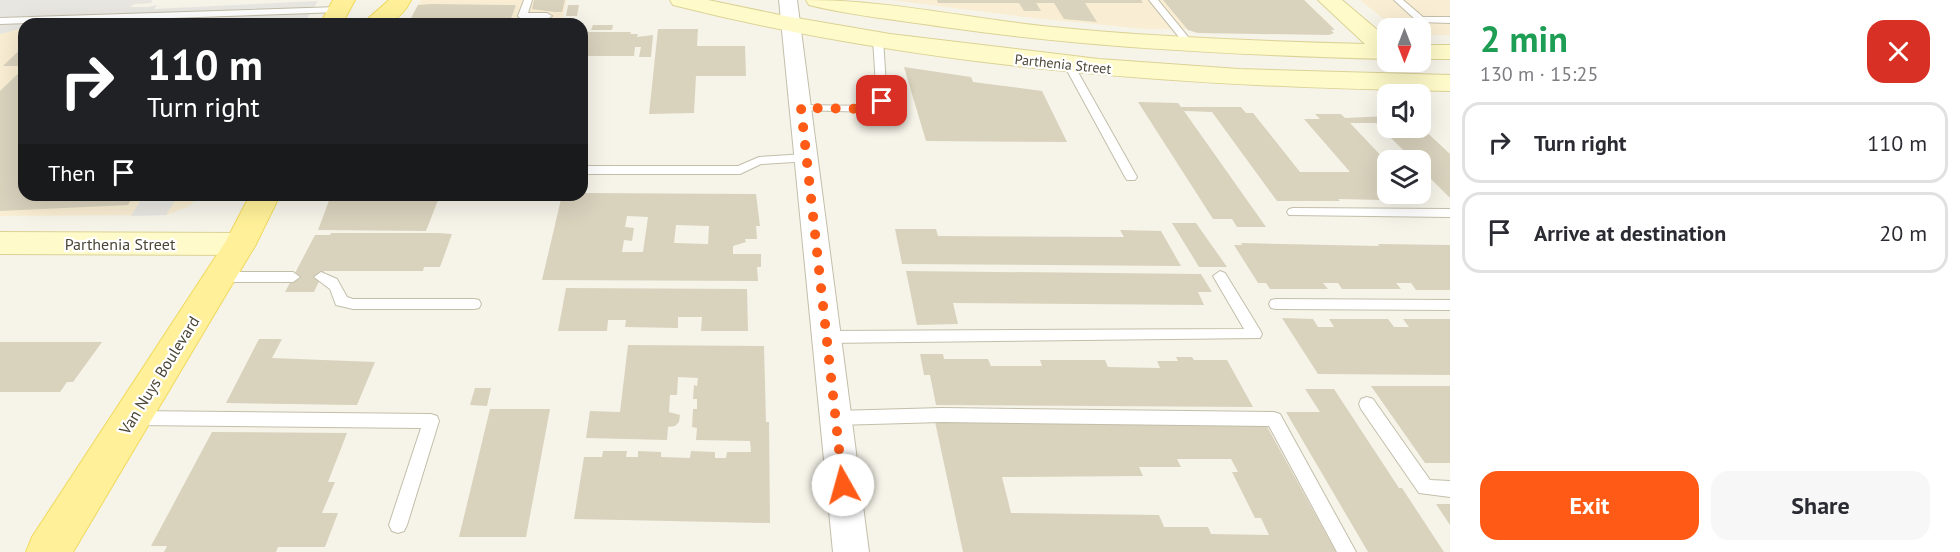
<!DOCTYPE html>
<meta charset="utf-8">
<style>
body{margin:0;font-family:"PT Sans",sans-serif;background:#f7f7f7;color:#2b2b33;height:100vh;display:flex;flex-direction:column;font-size:22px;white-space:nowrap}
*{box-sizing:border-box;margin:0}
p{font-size:20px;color:#7c7c81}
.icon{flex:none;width:33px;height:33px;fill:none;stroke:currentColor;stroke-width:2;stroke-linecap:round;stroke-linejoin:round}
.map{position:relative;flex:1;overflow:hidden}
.side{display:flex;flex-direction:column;background:#fff;width:510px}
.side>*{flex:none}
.hud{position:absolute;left:18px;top:18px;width:570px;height:183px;border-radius:18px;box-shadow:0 6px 24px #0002;background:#202124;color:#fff;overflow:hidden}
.needle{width:39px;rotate:180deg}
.tools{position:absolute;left:1377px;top:18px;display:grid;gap:12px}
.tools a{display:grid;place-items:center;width:54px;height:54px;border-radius:12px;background:#fff;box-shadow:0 6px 24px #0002;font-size:30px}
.pin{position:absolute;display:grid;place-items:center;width:51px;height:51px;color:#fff;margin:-26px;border-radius:12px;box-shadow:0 3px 9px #0006}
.me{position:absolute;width:66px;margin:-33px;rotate:353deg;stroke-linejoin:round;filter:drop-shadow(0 0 4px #0008)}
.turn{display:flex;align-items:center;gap:21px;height:126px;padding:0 30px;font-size:27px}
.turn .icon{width:78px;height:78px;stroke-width:2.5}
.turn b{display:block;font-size:42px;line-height:51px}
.then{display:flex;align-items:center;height:57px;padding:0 30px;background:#0003;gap:12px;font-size:22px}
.round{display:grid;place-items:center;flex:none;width:63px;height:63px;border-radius:18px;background:#f7f7f7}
.overview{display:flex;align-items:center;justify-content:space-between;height:102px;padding:0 30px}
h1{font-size:36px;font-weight:700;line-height:45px;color:#1e9e55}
.primary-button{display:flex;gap:12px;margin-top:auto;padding:12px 30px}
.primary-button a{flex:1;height:69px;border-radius:18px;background:#ff5b17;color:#fff;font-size:24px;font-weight:700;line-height:69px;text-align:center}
.primary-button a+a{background:#f7f7f7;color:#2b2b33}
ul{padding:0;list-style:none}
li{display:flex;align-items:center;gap:18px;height:81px;margin:0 12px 9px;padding:0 18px;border:3px solid #e1e1e2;border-radius:18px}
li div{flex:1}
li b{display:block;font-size:22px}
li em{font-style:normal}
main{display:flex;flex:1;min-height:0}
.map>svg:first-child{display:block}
</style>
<main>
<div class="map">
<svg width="1450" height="552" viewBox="0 0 1450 552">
<rect width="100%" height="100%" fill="#f6f4e9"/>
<path fill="#f9eed3" d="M421 0H567L561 24H407Z
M891 0H1304L1332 26 1331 30 1145 29 1023 17Z
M1360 0H1450V35H1421L1420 28H1395Z
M307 18 303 24H139L258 20Z
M20 28H24V195H200L198 198 188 207 166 215 0 216V34Z"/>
<path fill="#e7e6e1" d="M0 0H152L151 3 135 4 130 7H148L157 5 154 9 318 1 307 18 139 24H24V28L0 34Z
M144 195H200L198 198 176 199 166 215 131 216Z"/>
<path fill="#d9d2bd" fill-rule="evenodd" d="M534 0H565L562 12H555L532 9Z
M937 0H1141L1143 3H1085L1097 22 1064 19 1054 3H1036L1041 11H1024L1019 3H938Z
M1163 0H1304L1335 30H1331L1334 33 1329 35 1198 33 1188 30Z
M418 5 432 4 516 5 509 24H408Z
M568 5H579L577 16H566Z
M593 25H613L612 30H591Z
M658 29H698L697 46H745L746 76H696L694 113 649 114Z
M584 32H631L630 34H638L637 37 653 35 651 57H639L641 47H635L634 56H582Z
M24 46V66H3Z
M904 67 971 77 973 82 1042 91 1067 142 926 141Z
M24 68V195H134L128 205 0 211V91Z
M1138 102 1178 103 1181 107H1241L1246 113H1253L1300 172H1350L1304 119H1320L1315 114H1341L1345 118 1388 116V128H1420V126L1450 154V198L1420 168V160H1413L1376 123H1350L1388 163V194H1417L1424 201 1338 199 1340 201H1277L1212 112 1184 111 1266 227H1237L1232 219H1213Z
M582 193 756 194 760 226H756L757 239H745L746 242 733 246V254H761V267H757L758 281 542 280 562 195H582ZM627 216 648 217 643 252H622L624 240 632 241 634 228 625 227ZM676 225 709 226 708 244 674 243Z
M336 195H440L426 231 318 230 330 198H335Z
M1172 223H1196L1227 267H1199Z
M895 229H936L938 236 1124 237 1120 230 1161 231 1181 266 902 264Z
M331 233H437L452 234 440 267H424L423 271H324L314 292H285L315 235H330Z
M1241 243 1379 246 1378 244 1450 245V290H1416L1411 283H1396L1401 289H1342L1338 283H1323L1328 289H1270L1266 283H1258L1234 245H1242Z
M906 271 1201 274 1212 292H1198L1204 305 953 303 958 324 917 325Z
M566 288 747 289 748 331H701L702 317H678V328L625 327 626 320H608L607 331H558Z
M1282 318 1313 319 1318 327H1334L1329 319H1388L1394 327H1409L1403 319H1450V375L1318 374Z
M259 339H282L272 358 375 362 357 405 226 403Z
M0 342H102L73 382H67L60 392H0Z
M628 345 764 346 766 422H769L770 523 574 519 584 457H602L603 451H627L626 457H638V451L661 452V457L690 458 691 451 715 452V458H726L727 452H751L750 441 696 440 697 428 692 427 693 409H697V399H693L694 385 697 386 698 378 678 377 677 395H670L669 412 680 415 679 422 675 426 668 427 667 440 586 438 590 411 620 412Z
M920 354H943L944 359H988L991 366H1042L1040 360H1105L1108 367 1160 368 1157 361H1178L1176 357H1192L1194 360H1227L1253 407 936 405 930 375H924Z
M1371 386H1450V463H1425Z
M475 388H491L487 406 470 405Z
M1305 389H1334L1399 488H1402L1444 552H1368L1286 412H1320Z
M490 409H550L526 537H459Z
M934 417 1265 423 1336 552H963ZM1177 459H1231L1238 472H1232L1255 518H1261L1269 535 1211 534 1208 527H1164L1159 515 1011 513 1002 477 1143 476 1139 467H1181Z
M212 432 347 433 328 482H335L322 513H338L325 547H278L276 552H164L167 546H151Z
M1436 504H1450V525Z"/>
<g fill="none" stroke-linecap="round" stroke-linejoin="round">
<g stroke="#c3beaa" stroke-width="2">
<path id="lane" d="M524 0H532L528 13H547L552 16 547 19 520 18 518 16Z
M1149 0H1158L1193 43V47H1187Z
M1394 0H1403L1423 17H1450V23L1418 22Z
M338 7 343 10 341 12 0 24V18Z
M878 36 883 39 887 101 883 108 873 112 797 110V106L801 105 871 106 877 101 873 39Z
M1069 62 1074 65 1137 177 1135 180H1127L1125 177 1064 65Z
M806 154 810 155 812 158 810 161 761 164 740 174H582V166H738L759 157Z
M1293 208 1450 209V217L1289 215 1287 212 1289 209Z
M1220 271 1225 273 1260 330 1262 334 1260 338 826 343 821 341 819 337 821 333 826 331 1244 329 1213 276Z
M220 272H293L300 277 293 282H220L213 277Z
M321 272 337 279 347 297 353 299H474L479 300 481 304 479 308 474 309H353L336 305 330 289 314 277Z
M1276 299 1450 300V310L1276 309 1271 308 1269 304 1271 300Z
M1367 397 1373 399 1430 480 1450 481V497L1419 493 1361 409 1359 404 1361 399Z
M942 408 1274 412 1280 414 1356 552H1337L1269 426 942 422 836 425 830 423 828 418 830 413 836 411Z
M134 411 431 414 437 416 439 421 407 525 404 531 398 533 392 531 389 525 421 428 134 425 128 423 126 418 128 413Z"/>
</g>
<g stroke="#c3beaa" stroke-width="2">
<path id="street" d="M779 0H797L869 552H833Z"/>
</g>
<g stroke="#dbd295" stroke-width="2">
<path id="secondary" d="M670 0H708L785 16 890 34 1099 59 1239 69 1450 75V91C1190 87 927 69 673 5Z
M806 0C885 0 963 17 1042 26 1149 37 1257 41 1365 44L1318 0H1342L1388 39V59C1239 55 1091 48 944 27 899 20 853 16 809 5Z
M1420 45H1450V59H1420Z
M0 232 240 233 251 236 256 244 251 252 240 255 0 254Z"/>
</g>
<g stroke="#f0d95d" stroke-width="2">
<path id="primary" d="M333 0H355L342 24H320Z
M389 0H411C399 24 385 24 362 24Z
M250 195H280L256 244 73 552H26L32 537 226 241Z"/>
</g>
<use href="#lane" fill="#fff" fill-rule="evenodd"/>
<use href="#street" fill="#fff" fill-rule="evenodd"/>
<use href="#secondary" fill="#fffaca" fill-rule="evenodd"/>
<use href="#primary" fill="#fff099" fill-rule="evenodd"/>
</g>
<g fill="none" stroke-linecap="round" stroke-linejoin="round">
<path stroke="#ff5b17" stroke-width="10" stroke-dasharray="0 18" d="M843 485 801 108 873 109 879 106 882 101"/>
</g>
<g text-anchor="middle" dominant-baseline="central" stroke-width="4.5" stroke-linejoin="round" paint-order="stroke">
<g font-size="14" fill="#4b4636" stroke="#fff">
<text transform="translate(1063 64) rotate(6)">Parthenia Street</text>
</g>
<g font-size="16" fill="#4b4636" stroke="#fff">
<text x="120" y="244">Parthenia Street</text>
<text transform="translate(159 375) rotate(-58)">Van Nuys Boulevard</text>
</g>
</g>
</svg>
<div class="tools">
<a><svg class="needle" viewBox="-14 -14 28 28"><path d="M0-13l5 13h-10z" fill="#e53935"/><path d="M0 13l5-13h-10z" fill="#7c7c81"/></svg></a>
<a><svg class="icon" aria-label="sound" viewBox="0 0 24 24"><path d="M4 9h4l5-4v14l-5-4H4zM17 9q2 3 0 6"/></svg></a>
<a><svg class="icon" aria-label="layers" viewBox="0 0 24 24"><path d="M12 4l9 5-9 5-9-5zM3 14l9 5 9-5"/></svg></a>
</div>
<div class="pin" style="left:882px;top:101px;background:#d93025"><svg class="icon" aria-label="arrive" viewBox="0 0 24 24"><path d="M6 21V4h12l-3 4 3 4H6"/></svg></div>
<svg class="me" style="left:843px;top:485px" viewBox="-20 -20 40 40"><circle r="19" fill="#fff"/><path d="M0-13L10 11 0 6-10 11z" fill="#ff5b17"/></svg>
<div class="hud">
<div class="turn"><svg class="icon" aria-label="right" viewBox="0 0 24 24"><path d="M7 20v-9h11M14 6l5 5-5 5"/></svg><div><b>110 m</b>Turn right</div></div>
<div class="then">Then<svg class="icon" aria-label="arrive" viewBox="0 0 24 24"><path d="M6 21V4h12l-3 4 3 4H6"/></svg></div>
</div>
</div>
<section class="side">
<div class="overview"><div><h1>2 min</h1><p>130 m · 15:25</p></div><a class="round" style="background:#d93025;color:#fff"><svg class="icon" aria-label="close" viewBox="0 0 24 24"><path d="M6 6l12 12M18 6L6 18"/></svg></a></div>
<ul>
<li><svg class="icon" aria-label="right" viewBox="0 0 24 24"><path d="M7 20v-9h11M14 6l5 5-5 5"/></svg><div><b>Turn right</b></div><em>110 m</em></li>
<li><svg class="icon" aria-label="arrive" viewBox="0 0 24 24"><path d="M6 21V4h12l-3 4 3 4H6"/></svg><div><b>Arrive at destination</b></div><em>20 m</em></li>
</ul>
<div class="primary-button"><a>Exit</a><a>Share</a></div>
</section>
</main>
